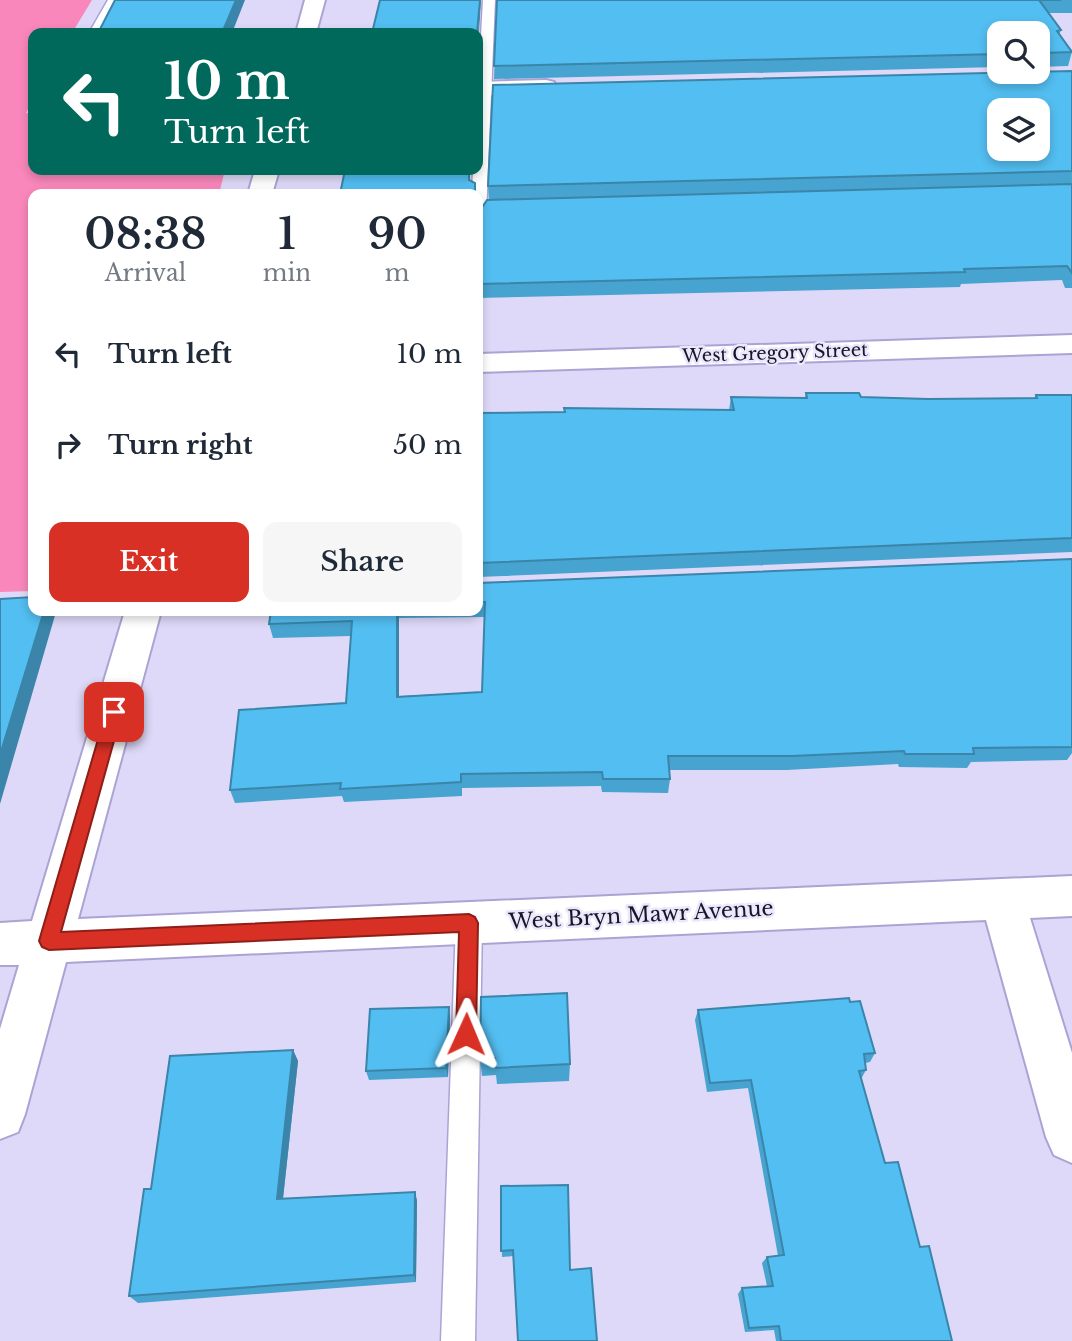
<!DOCTYPE html>
<style>
body{margin:0;font-family:"Libre Baskerville",serif;background:#f6f6f7;color:#1f2937;height:100vh;display:flex;flex-direction:column;font-size:26px;white-space:nowrap}
*{box-sizing:border-box;margin:0}
p{font-size:23px;color:#747a83}
.icon{flex:none;width:38px;height:38px;fill:none;stroke:currentColor;stroke-width:2;stroke-linecap:round;stroke-linejoin:round}
.map{position:relative;flex:1;overflow:hidden}
.drawer{position:absolute;left:28px;top:189px;width:455px;height:427px;display:flex;flex-direction:column;background:#fff;border-radius:14px;box-shadow:0 4px 10px #0003}
.drawer>*{flex:none}
.top-card{position:absolute;left:28px;top:28px;width:455px;height:147px;border-radius:14px;box-shadow:0 4px 10px #0003;background:#00695c;color:#fff;overflow:hidden}
.buttons{position:absolute;left:987px;top:21px;display:grid;gap:14px}
.buttons a{display:grid;place-items:center;width:63px;height:63px;border-radius:14px;background:#fff;box-shadow:0 4px 10px #0003;font-size:35px}
.pin{position:absolute;display:grid;place-items:center;width:60px;height:60px;color:#fff;margin:-30px;border-radius:14px;box-shadow:0 4px 10px #0006}
.me{position:absolute;width:77px;margin:-38px;rotate:1deg;stroke-linejoin:round;filter:drop-shadow(0 0 5px #0008)}
.turn{display:flex;align-items:center;gap:24px;height:147px;padding:0 21px;font-size:32px}
.turn .icon{width:91px;height:91px;stroke-width:2.5}
.turn b{display:block;font-size:49px;line-height:60px}
.eta{display:flex;justify-content:space-evenly;align-items:center;height:119px;text-align:center}
.eta b{font-size:42px;font-weight:600;line-height:49px}
.primary-button{display:flex;gap:14px;margin-top:auto;padding:14px 21px}
.primary-button a{flex:1;height:80px;border-radius:14px;background:#d93025;color:#fff;font-size:28px;font-weight:600;line-height:80px;text-align:center}
.primary-button a+a{background:#f6f6f7;color:#1f2937}
ul{padding:0;list-style:none}
li{display:flex;align-items:center;gap:21px;height:91px;padding:0 21px}
li div{flex:1}
li b{display:block;font-size:26px}
li em{font-style:normal}
.map>svg:first-child{display:block}
</style>
<div class="map">
<svg width="1072" height="1341" viewBox="0 0 1072 1341">
<rect width="100%" height="100%" fill="#ded9f8"/>
<path fill="#f987bb" d="M0 0H92L72 33H33V100L26 113 33 114V170H225L219 194H33V591L0 592Z"/>
<g fill="none" stroke-linecap="round" stroke-linejoin="round">
<g stroke="#aba3d4" stroke-width="3">
<path id="service" d="M108 0H120L101 33H89Z
M483 0H495L486 215 478 220V194H472L473 170H478V91Z
M469 911 479 914 482 923 475 1341H441L456 923 459 914Z"/>
</g>
<g stroke="#aba3d4" stroke-width="4">
<path id="minor" d="M305 0H325L316 33H296Z
M546 80 554 82 557 87 554 92 478 96V82Z
M255 170H279L272 194H248Z
M1072 335V353L478 372V354Z
M125 611H161L78 919 1072 876V916L1030 918 1072 1053V1163L1054 1155 1046 1137 986 920 66 962 25 1114 18 1132 0 1139V1029L19 965H0V923L32 921Z"/>
</g>
<use href="#service" fill="#fff" fill-rule="evenodd"/>
<use href="#minor" fill="#fff" fill-rule="evenodd"/>
</g>
<path fill="#47a3cf" fill-rule="evenodd" d="M497 0H1072V13H1049L1061 30 1059 35 1072 52 1068 66 1038 67V33H999V67L494 79Z
M1072 71V288H1065L1062 280 961 284 960 287 478 298V208L483 206 489 200 488 186Z
M806 393 861 397 928 399 1034 398 1036 395H1072V552L478 577V413L729 410 731 397 805 398Z
M1072 559V753L1067 760 971 762 967 768 899 767 898 764 787 770H669L670 779 668 793 602 792 601 786 462 788V796L344 802 342 796 235 803 230 790 346 703 351 636 273 638 269 624 271 611H478V583ZM485 617 482 692 399 696V618Z
M481 997 570 1064 569 1081 497 1084 496 1075 482 1076 480 1059Z
M850 1002 875 1053 870 1062 865 1063 866 1070 861 1079 885 1163 920 1247 952 1341H776L774 1330 745 1332 738 1294 742 1288 767 1286 762 1263 767 1257 778 1256 748 1088 707 1092 695 1020 698 1010Z
M450 1016 448 1077 369 1080 366 1071Z
M293 1050 298 1061 283 1199 417 1200 416 1282 138 1303 129 1296 151 1189Z
M501 1186 570 1270 513 1256 502 1257Z"/>
<path fill="#3a85a9" d="M236 0H245L232 33H222Z
M480 0H481L478 48V33Z
M44 611H55L56 612 0 804V755Z
M397 611H398L399 618V711L397 697Z
M449 1007 450 1016 448 1077 446 1068Z
M293 1050 298 1061 282 1207 277 1199Z
M415 1192 417 1200 416 1282 414 1275Z"/>
<path fill="#53bef1" stroke="#3a85a9" stroke-width="2" fill-rule="evenodd" d="M115 0H236L222 33H98Z
M380 0H480L477 33H372Z
M497 0H1061H1039L1061 30 1057 31 1072 52 1042 53 1040 56H1038V33H999V54L494 66Z
M1072 71V171L488 186 493 85ZM999 110H1038V149H999Z
M345 170H469V180L475 183V194H340Z
M1072 184V273L1067 266 964 269 965 272 478 284V208L483 206 487 200Z
M806 393H859L861 397 928 399 1037 398 1036 395H1072V538L478 563V413L565 412 564 408 734 410 731 397 807 398Z
M1072 559V747L973 748 974 754H905L904 751 792 756H668L670 779H603L602 772 461 774V782L340 789 341 783 230 790 239 710 346 703 352 621 269 624 271 611H397V697L482 692 485 602H478V583Z
M33 597V611H44L0 755V599Z
M567 993 570 1064 496 1068 495 1058 480 1059 481 997Z
M849 998 850 1002 860 1001 875 1053 864 1054 866 1070 859 1071 885 1163 898 1162 920 1247 929 1246 952 1341H781L779 1326 749 1328 742 1288 773 1286 767 1257 784 1255 751 1080 710 1083 698 1010Z
M449 1007 446 1068 366 1071 370 1009Z
M293 1050 277 1199 415 1192 414 1275 129 1296 144 1189H151L170 1056Z
M568 1185 570 1270 591 1268 597 1341H518L513 1250 501 1251V1186Z"/>
<path fill="#d93025" stroke="#8d1f18" stroke-width="2" d="M114 706 120 708 122 712 61 932 469 914 475 917 478 923 476 1034 473 1041 466 1044 459 1041 456 1034 459 932 49 950 42 947 39 941 106 712 108 708Z"/>
<g text-anchor="middle" dominant-baseline="central" stroke-width="5" stroke-linejoin="round" paint-order="stroke">
<g font-size="18" fill="#181527" stroke="#ebe8fd">
<text transform="translate(775 353) rotate(-2)">West Gregory Street</text>
</g>
<g font-size="21" fill="#181527" stroke="#ebe8fd">
<text transform="translate(641 915) rotate(-3)">West Bryn Mawr Avenue</text>
</g>
</g>
</svg>
<div class="buttons">
<a><svg class="icon" aria-label="search" viewBox="0 0 24 24"><circle cx="10" cy="10" r="6"/><path d="M15 15l6 6"/></svg></a>
<a><svg class="icon" aria-label="layers" viewBox="0 0 24 24"><path d="M12 4l9 5-9 5-9-5zM3 14l9 5 9-5"/></svg></a>
</div>
<div class="pin" style="left:114px;top:712px;background:#d93025"><svg class="icon" aria-label="arrive" viewBox="0 0 24 24"><path d="M6 21V4h12l-3 4 3 4H6"/></svg></div>
<svg class="me" style="left:466px;top:1034px" viewBox="-20 -20 40 40"><path d="M0-17L14 15 0 8-14 15z" fill="#d93025" stroke="#fff" stroke-width="4"/></svg>
<div class="top-card">
<div class="turn"><svg class="icon" aria-label="left" viewBox="0 0 24 24"><path d="M17 20v-9H6M10 6l-5 5 5 5"/></svg><div><b>10 m</b>Turn left</div></div>
</div>
<section class="drawer">
<div class="eta">
<div><b>08:38</b><p>Arrival</p></div>
<div><b>1</b><p>min</p></div>
<div><b>90</b><p>m</p></div>
</div>
<ul>
<li><svg class="icon" aria-label="left" viewBox="0 0 24 24"><path d="M17 20v-9H6M10 6l-5 5 5 5"/></svg><div><b>Turn left</b></div><em>10 m</em></li>
<li><svg class="icon" aria-label="right" viewBox="0 0 24 24"><path d="M7 20v-9h11M14 6l5 5-5 5"/></svg><div><b>Turn right</b></div><em>50 m</em></li>
</ul>
<div class="primary-button"><a>Exit</a><a>Share</a></div>
</section>
</div>
